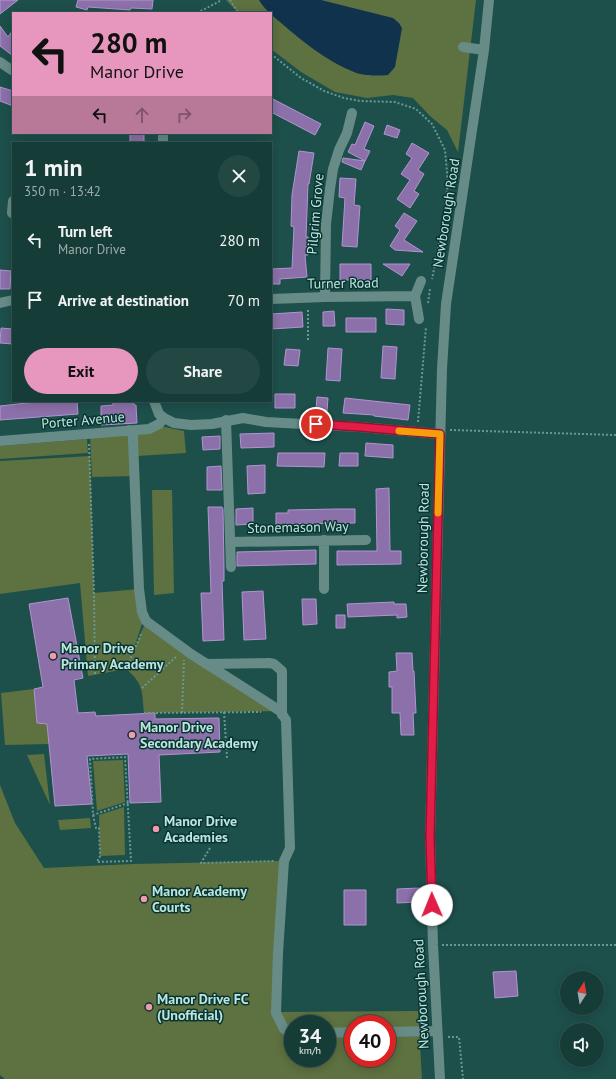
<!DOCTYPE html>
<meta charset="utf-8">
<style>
body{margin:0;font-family:"PT Sans",sans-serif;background:#234743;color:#f1f3f6;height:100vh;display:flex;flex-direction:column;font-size:15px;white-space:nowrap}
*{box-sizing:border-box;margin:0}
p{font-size:13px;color:#9eadae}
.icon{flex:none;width:22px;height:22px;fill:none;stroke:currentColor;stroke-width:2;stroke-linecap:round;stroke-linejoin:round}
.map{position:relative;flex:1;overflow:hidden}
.side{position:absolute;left:12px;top:142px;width:260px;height:260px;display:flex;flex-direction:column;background:#163c38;border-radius:0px;box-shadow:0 2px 10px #0003,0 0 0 1px #355653}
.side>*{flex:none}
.top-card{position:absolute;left:12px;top:12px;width:260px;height:122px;border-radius:0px;box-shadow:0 2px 10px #0003,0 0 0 1px #355653;background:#e797bd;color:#111;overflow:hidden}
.needle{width:26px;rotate:11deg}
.tools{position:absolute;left:560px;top:971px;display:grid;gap:8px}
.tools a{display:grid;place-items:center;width:44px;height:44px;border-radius:50%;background:#163c38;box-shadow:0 2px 10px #0003,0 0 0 1px #355653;font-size:20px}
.speed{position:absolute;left:284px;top:1015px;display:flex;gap:8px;font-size:20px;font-weight:700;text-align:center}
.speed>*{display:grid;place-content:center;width:52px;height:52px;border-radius:50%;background:#163c38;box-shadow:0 2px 10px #0003,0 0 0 1px #355653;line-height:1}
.speed small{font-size:10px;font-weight:400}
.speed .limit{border:6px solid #d22;background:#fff;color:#111}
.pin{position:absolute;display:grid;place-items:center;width:34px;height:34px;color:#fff;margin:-17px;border:2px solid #fff;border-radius:50%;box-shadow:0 1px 4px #0007}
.me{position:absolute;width:44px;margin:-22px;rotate:359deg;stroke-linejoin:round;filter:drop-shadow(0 0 3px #0008)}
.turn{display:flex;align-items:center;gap:14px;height:84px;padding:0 12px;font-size:18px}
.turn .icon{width:52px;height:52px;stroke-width:2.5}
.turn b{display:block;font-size:28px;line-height:34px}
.lanes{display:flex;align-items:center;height:38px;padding:0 12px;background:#0003;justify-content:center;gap:20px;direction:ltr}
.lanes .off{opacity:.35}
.round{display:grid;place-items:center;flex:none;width:42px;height:42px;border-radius:21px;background:#234743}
.headline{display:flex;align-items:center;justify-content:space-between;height:68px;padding:0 12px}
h1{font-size:24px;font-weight:700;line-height:30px}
.primary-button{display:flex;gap:8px;margin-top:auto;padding:8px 12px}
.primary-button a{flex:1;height:46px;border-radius:24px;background:#e797bd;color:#111;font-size:16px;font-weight:700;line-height:46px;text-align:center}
.primary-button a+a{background:#234743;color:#f1f3f6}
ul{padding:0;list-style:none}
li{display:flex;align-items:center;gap:12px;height:60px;padding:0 12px}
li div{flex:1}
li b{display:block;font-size:15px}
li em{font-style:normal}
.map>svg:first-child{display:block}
</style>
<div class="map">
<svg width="616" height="1079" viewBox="0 0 616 1079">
<rect width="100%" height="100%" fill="#1d504b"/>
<path fill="#5e7140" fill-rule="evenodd" d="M226 0H476L458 152 447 130 430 116 413 98 393 95 367 98 335 92 301 72 271 49V13H239Z
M160 426 184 431 186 453 137 456V476L92 477 90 436Z
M87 439 88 453 0 459V446Z
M90 456 94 593 139 589 144 618 130 660 146 621 280 711 144 713C142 692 144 684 126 669L88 676 80 583 0 594V461Z
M152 490H172L174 593 154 595Z
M34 689 37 723 47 724 49 744 5 745 1 693Z
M44 754 50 805 27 755Z
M123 760 125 802 97 811 93 761Z
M0 785 15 823 44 868 133 864 284 861 276 1012 418 1011 422 1079H5L0 1075ZM293 1024H327V1058H293ZM353 1024H387V1058H353Z
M124 807 125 855 100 856 99 815Z
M90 818 91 828 60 830 58 820Z"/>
<path fill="#10324d" d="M259 0H321L393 18 399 23 402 28 395 67 388 75C378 76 363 76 354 72 326 61 302 41 280 22 272 15 264 9 259 0Z"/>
<path fill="#8c70aa" stroke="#b194d1" d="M0 0H18L0 14Z
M78 0H153L152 9 131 8 130 10 88 7 87 10 76 7Z
M0 26 8 37 13 30V56L0 46Z
M0 87 13 91V106L0 101Z
M271 98 321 124 315 135 271 112Z
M365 122 374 126 364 149 370 151 365 161 348 152 352 144 355 145Z
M387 125 400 130 397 138 384 134Z
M130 133H144V143H130Z
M412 143 429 153 418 170 424 174 414 191 419 194 410 208 397 199 410 180 401 174 412 158 406 154Z
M299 151 314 153 309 184H308L306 237H308V255H305L307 277 280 279V284H271V269L292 268 294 227 291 226 292 195Z
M343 158 365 161 361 170 342 162Z
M340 178 356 179 354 205 360 206 357 247 342 246 345 198 339 197Z
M404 213 417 221 404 240 423 252 395 250 390 246 400 230 395 226Z
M340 264H371V280H340Z
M383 264H410L402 276Z
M0 270 11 271 10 289H0Z
M386 309 404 310V325L386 324Z
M334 311 335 326H323V312Z
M302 312 303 327 271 329V314Z
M346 318H376V332H346Z
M1 328 13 329V344L0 343Z
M383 346 397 347 395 379 381 378Z
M328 348 342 349 340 381 326 380Z
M286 349 300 350 298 366 284 365Z
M275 394H295V408H275Z
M317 397 328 398 327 411 316 410Z
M345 398 410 405 408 420 374 416V415L343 413Z
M45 401H77L78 414 0 420V406Z
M113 401H133L134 405H136L137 423 101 425V406L113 405Z
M274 433V447L241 448 240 434Z
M220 436V449L203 450 202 437Z
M366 443 393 445V458L365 456Z
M278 453H325L324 467 277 466Z
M340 453H358V466H339Z
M265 465V493L248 494 247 466Z
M221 466 222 490H207V467Z
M389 488 390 551H401V564L337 565V551H377L376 489Z
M208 507H222L223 509 224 566V581H222L224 640 203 641 201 593H211Z
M253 508V524L236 525V509Z
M336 509H355V523L286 524V527H276V513H288V510Z
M316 550V564L237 566V552Z
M263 591 266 639 244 640 242 592Z
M68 598 83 678 74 680 78 713 95 712 96 716 155 713V719L219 718 220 752 159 755 161 802 130 803 128 754 87 756 92 804 55 806 47 724 37 723 34 689 43 687 29 604Z
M302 599H316L317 624 303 625Z
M394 602V604H406L407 617 397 618V615L348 617 347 604Z
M336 615H345V628H336Z
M396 653H412L413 671H414L416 713H413L414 735H401L400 713H392V687H389V672L397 671Z
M419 888V902L397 903V889Z
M344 890H366V925H344Z
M516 971 518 996 495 998 493 972Z"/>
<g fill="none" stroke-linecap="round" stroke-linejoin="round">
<path stroke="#699892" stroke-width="2" stroke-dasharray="2 2" stroke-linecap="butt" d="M230 0 238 13
M197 13 222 0
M271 54 301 78 324 91 344 98 360 101 395 102 416 109 432 124 445 150 448 183 442 230 432 279
M428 303 430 289
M308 340V308
M418 422 426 327
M450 430 616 435
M89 444 94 593 95 675
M126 669 142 632
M142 688 177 656
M224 712 227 758
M144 713 261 712
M182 713 184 660
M93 815 96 828H99L100 856 97 862 131 861 125 757 90 759 93 815 128 803H130
M210 848 201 863 275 861
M442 945H616
M448 1037H459L463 1079"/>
<path stroke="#678c87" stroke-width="10" d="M463 47 484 50
M0 62 13 71
M163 133V143
M12 213 13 201
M325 297 326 224 330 189 333 169 339 150 347 133 352 113
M271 299 325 297 415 296
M0 303 13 300
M419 319 415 296 421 281
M154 401 159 414 164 418 174 423 191 425 212 424 243 418 266 422 360 427 440 434
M226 420 231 567
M129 430 133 435V440L139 589 142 612 146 621 191 654 271 705 280 711 286 720 290 848 284 861 278 953 276 1013 284 1029 293 1031
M0 441 149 429 159 424 164 418
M324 540V589
M230 542 366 540
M206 664 269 663 274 664 282 671V715
M387 1032 437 1031
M327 1033 353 1032
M440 1079 433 945 430 837 442 369 446 304 484 50 489 0"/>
</g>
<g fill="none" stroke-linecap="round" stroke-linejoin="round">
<g stroke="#92132f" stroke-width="10">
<path id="route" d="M316 424 360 427 440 434 430 837 432 905"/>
</g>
<use href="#route" stroke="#e11d48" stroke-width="7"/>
<path stroke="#f59e0b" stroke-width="7" d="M399 431 440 434 438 513"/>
</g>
<g fill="#f29aad" stroke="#093430" stroke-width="1.5">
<circle cx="53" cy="656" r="4"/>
<circle cx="132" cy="735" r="4"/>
<circle cx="156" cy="829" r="4"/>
<circle cx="144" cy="899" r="4"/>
<circle cx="149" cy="1007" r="4"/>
</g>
<g text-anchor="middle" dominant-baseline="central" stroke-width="3" stroke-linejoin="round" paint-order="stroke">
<g font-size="14" fill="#bbe6e0" stroke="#093430">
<text transform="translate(446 213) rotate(-81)">Newborough Road</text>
<text transform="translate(315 214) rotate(-85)">Pilgrim Grove</text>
<text transform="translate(343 283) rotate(-1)">Turner Road</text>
<text transform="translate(83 420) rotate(-5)">Porter Avenue</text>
<text transform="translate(298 527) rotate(-1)">Stonemason Way</text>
<text transform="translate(423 538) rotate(-89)">Newborough Road</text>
<text transform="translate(421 994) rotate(-93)">Newborough Road</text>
</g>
<g font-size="14" font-weight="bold" fill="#bbe6e0" stroke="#093430" text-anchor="start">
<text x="61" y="648">Manor Drive<tspan x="61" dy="16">Primary Academy</tspan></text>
<text x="140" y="727">Manor Drive<tspan x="140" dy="16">Secondary Academy</tspan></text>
<text x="164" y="821">Manor Drive<tspan x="164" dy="16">Academies</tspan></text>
<text x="152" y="891">Manor Academy<tspan x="152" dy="16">Courts</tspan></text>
<text x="157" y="999">Manor Drive FC<tspan x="157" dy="16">(Unofficial)</tspan></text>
</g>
</g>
</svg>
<div class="tools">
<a><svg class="needle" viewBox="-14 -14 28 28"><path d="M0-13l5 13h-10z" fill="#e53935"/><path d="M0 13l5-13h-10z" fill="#9eadae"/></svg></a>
<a><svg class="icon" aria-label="sound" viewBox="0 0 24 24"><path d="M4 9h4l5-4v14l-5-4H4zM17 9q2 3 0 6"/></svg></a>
</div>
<div class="speed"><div>34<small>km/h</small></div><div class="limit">40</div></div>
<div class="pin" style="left:316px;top:424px;background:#d93025"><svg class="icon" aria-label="arrive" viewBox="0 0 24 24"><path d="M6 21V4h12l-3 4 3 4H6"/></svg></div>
<svg class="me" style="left:432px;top:905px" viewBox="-20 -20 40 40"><circle r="19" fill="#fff"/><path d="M0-13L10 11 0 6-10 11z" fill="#e11d48"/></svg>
<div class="top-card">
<div class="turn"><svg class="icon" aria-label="left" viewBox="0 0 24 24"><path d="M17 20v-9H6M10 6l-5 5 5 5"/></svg><div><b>280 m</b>Manor Drive</div></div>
<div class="lanes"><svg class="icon" aria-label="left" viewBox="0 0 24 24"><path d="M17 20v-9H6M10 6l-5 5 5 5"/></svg><svg class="icon off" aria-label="ahead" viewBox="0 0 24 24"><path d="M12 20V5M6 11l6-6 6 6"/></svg><svg class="icon off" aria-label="right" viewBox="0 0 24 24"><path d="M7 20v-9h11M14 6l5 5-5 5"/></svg></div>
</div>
<section class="side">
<div class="headline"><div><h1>1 min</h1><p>350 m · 13:42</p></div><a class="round"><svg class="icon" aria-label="close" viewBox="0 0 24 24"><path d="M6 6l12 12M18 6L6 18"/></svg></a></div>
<ul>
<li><svg class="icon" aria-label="left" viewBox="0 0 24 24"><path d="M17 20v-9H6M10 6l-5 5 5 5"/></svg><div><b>Turn left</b><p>Manor Drive</p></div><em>280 m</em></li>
<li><svg class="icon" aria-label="arrive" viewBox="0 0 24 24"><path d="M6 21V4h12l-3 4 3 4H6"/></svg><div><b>Arrive at destination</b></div><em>70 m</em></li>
</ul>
<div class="primary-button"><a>Exit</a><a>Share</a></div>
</section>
</div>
